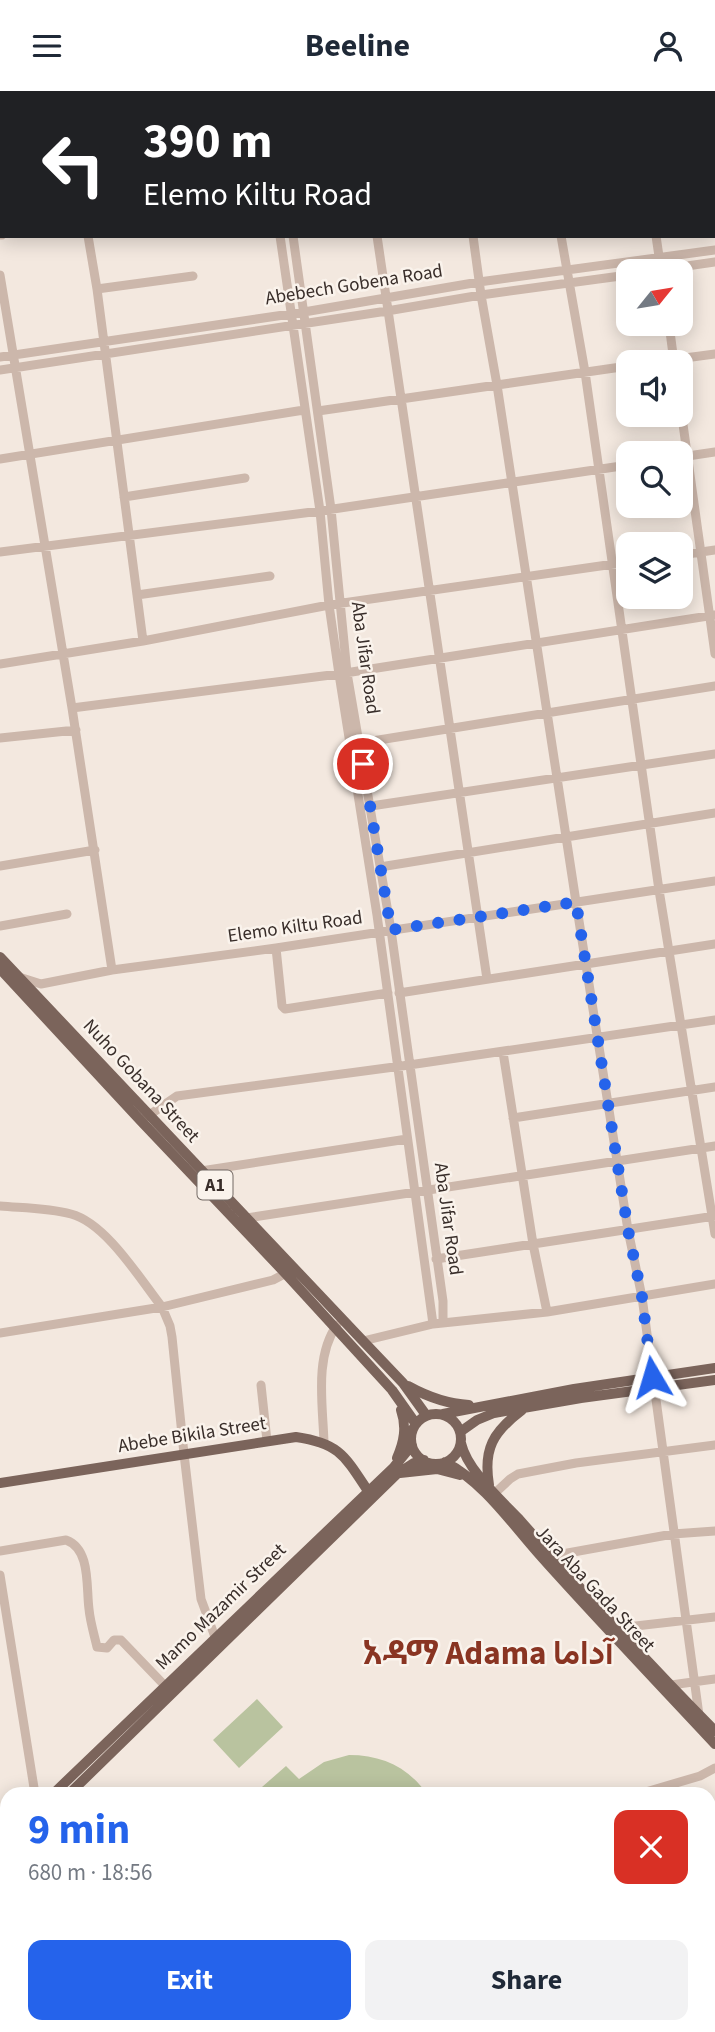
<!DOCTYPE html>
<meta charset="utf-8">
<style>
body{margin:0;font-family:"Source Sans 3",Vazirmatn,"Noto Sans Ethiopic",sans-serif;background:#f2f2f3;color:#1f2937;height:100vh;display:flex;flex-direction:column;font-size:26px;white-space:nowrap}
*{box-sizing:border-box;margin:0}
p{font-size:23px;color:#747a83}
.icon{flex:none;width:38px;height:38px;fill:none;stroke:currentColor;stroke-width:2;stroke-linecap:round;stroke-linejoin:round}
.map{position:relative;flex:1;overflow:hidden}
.drawer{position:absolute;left:0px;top:1696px;width:716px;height:247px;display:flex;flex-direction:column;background:#fff;border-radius:21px 21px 0 0;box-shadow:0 4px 18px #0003}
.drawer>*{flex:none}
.guide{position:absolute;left:0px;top:0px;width:716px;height:147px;box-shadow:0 4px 18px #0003;background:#202124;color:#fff;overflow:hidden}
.needle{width:46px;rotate:60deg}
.buttons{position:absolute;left:616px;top:168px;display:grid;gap:14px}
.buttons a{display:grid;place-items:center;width:77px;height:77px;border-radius:14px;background:#fff;box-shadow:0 4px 18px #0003;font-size:35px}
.pin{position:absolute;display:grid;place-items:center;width:60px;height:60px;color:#fff;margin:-30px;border:4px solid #fff;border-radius:50%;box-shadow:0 2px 7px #0007}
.me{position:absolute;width:77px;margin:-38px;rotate:353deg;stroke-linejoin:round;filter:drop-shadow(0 0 5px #0008)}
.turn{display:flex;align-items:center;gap:24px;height:147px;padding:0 28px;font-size:32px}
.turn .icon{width:91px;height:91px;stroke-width:2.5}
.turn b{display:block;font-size:49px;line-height:60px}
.round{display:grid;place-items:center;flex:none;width:74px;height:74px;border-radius:14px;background:#f2f2f3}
.summary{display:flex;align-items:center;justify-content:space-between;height:119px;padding:0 28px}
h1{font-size:42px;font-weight:700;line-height:52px;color:#2563eb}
.cta{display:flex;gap:14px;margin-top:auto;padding:14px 28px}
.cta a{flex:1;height:80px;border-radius:14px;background:#2563eb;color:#fff;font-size:28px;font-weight:700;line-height:80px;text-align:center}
.cta a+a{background:#f2f2f3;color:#1f2937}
header{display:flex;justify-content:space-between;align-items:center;height:91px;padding:0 28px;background:#fff;font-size:32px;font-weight:700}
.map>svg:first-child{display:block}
</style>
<header><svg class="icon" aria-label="menu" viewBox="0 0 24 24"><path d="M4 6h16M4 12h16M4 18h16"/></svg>Beeline<svg class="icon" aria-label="person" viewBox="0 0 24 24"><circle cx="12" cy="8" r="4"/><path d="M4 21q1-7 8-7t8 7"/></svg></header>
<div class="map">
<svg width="715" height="1941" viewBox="0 0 715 1941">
<rect width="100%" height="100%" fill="#f3e8df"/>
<path fill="#b9c39f" d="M257 1608 283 1636 239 1677 213 1649Z
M349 1664C382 1664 408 1676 427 1703H254L286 1675 299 1688 324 1671Z"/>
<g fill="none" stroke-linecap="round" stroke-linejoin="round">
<path stroke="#ccb7ab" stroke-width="9" d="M57 0V2
M259 0 260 2
M273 0V2
M358 0V2
M453 0V2
M539 0V2
M632 0 633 2
M131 2 143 0
M0 20H2
M714 40 715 39
M0 144H2
M88 145 97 198 143 550
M280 145 320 420 329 514 339 583 377 824 433 1233
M293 145 331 418 347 582 391 839 443 1210V1232
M377 145 487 888
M473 145 481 204 497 294 576 811 628 1139 642 1206 699 1624
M561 145 585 281 659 799 715 1143
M656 145 660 172
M652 180 715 171
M0 184 72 617 112 879
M97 198 193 185
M669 233 674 271
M0 266 304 221 479 191 715 159
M655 271 715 263
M0 279 387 220 481 204 628 184
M681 319 715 563
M318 320 628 275
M681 366 715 361
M0 368 304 319
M124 406 245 387
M0 461 320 420 628 374
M681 464 715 459
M137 504 270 485
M0 573 143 550 329 514 628 471
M72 617 339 583 715 524
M0 647 76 639
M360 652 715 595
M371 715 715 663
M0 775 95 759
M380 776 715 722
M0 835 67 823
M276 857 282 915 285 918 388 902
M19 886 41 893 112 879 276 857 715 790
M399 902 715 853
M503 961 533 1153 547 1221
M145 1027 177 1005 409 974 715 929
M513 1027 715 996
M201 1080 407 1048
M0 1115C23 1117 48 1117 71 1123 106 1132 140 1188 162 1216L170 1235 172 1246 184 1363 201 1508 215 1546 218 1550
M247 1127 715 1055
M436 1168 715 1125
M0 1242 162 1216 273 1189 290 1180
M363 1250 433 1233 547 1221 715 1193
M261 1294 267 1350
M324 1352C323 1315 314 1266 337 1234
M495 1402 510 1388 518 1383 576 1372 715 1354
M0 1460 66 1449C91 1458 86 1496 89 1518 90 1530 94 1543 97 1556L107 1557 114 1549H121L170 1600
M549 1467 551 1465 673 1443 715 1440
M0 1484 35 1703
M618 1537 715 1526
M671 1594 715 1588
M639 1703 700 1685 715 1677
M0 1893 7 1890
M538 1936 540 1941
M684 1938 686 1941
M120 1941 130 1937
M195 1941 206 1936"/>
<path stroke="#7b645b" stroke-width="10" d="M0 866 363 1250 403 1292 426 1324
M0 878 141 1030 286 1183 392 1299 416 1333
M408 1295C428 1306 447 1313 469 1314
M443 1323 574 1298 715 1277
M411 1348a25 25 0 1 1 50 0a25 25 0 1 1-50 0Z
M460 1341 477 1329 494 1322 581 1307 715 1289
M461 1352C467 1379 500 1408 519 1428 582 1500 648 1572 715 1640
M397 1367C404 1351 407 1336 401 1319
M445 1371C487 1393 515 1438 547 1472 602 1533 659 1593 715 1653
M400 1382 437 1378 460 1384
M0 1392 296 1346C339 1352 345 1365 368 1400
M489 1394C483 1358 493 1341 522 1319
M53 1703 394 1376 412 1354
M69 1703 397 1383 414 1372 424 1369
M0 1752 7 1746
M0 1767 7 1761"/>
</g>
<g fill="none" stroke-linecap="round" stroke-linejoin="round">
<path stroke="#2563eb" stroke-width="12" stroke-dasharray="0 21.6" d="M363 673 391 839 576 811 628 1139 642 1206 652 1286"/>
</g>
<g text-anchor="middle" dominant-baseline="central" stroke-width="5" stroke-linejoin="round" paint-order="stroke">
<rect fill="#faf3ec" stroke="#736964" stroke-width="2" x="197.5" y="1079.5" width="35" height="29" rx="5"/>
<g font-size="18" font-weight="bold" fill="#392e2a">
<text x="215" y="1094">A1</text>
</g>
<g font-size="19" fill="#392e2a" stroke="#faf3ec">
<text transform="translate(354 194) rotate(-9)">Abebech Gobena Road</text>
<text transform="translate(365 567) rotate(82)">Aba Jifar Road</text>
<text transform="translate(295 836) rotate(-8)">Elemo Kiltu Road</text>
<text transform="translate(141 990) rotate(47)">Nuho Gobana Street</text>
<text transform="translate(448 1128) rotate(82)">Aba Jifar Road</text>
<text transform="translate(192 1344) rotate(-9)">Abebe Bikila Street</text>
<text transform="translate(595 1498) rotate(47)">Jara Aba Gada Street</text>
<text transform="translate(221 1516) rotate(-44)">Mamo Mazamir Street</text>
</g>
<g font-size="33" font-weight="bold" fill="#893422" stroke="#faf3ec">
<text x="488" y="1562">አዳማ Adama آداما</text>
</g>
</g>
</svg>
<div class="buttons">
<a><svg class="needle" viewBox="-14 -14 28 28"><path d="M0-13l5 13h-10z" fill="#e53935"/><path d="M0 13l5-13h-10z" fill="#747a83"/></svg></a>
<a><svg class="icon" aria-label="sound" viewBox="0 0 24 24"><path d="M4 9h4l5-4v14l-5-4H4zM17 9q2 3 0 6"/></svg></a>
<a><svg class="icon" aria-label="search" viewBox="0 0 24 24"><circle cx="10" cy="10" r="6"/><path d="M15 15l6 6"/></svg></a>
<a><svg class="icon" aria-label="layers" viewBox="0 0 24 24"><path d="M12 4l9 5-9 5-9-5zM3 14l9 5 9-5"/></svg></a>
</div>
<div class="pin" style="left:363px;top:673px;background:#d93025"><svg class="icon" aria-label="arrive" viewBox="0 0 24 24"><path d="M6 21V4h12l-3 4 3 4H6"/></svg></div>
<svg class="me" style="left:652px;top:1286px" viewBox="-20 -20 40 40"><path d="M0-17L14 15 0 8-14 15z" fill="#2563eb" stroke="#fff" stroke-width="4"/></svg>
<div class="guide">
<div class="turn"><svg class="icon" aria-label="left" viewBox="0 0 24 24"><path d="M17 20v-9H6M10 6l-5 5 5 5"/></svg><div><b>390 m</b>Elemo Kiltu Road</div></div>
</div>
<section class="drawer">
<div class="summary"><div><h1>9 min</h1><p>680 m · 18:56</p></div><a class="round" style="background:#d93025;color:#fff"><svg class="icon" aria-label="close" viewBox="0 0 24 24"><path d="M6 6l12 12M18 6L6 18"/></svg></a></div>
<div class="cta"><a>Exit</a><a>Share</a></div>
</section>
</div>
